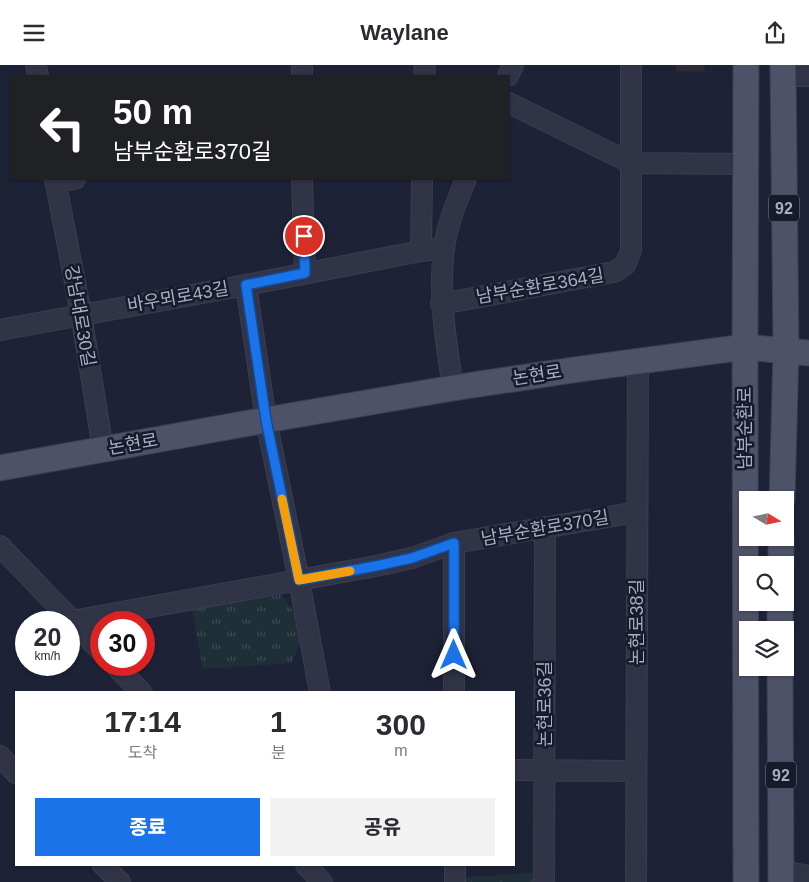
<!DOCTYPE html>
<html lang="ko">
<meta charset="utf-8">
<style>
body{margin:0;font-family:Arial,"Noto Sans KR",sans-serif;background:#f2f2f3;color:#2b2b33;height:100vh;display:flex;flex-direction:column;font-size:19px;white-space:nowrap}
*{box-sizing:border-box;margin:0}
p{font-size:16px;color:#7c7c81}
.icon{flex:none;width:28px;height:28px;fill:none;stroke:currentColor;stroke-width:2;stroke-linecap:round;stroke-linejoin:round}
.map{position:relative;flex:1;overflow:hidden}
.details{position:absolute;left:15px;top:626px;width:500px;height:175px;display:flex;flex-direction:column;background:#fff;border-radius:0px;box-shadow:0 1px 4px #0004}
.details>*{flex:none}
.hud{position:absolute;left:10px;top:10px;width:500px;height:105px;border-radius:0px;box-shadow:0 1px 4px #0004;background:#202124;color:#fff;overflow:hidden}
.needle{width:32px;rotate:100deg}
.controls{position:absolute;left:739px;top:426px;display:grid;gap:10px}
.controls a{display:grid;place-items:center;width:55px;height:55px;border-radius:0px;background:#fff;box-shadow:0 1px 4px #0004;font-size:25px}
.speed{position:absolute;left:15px;top:546px;display:flex;gap:10px;font-size:25px;font-weight:700;text-align:center}
.speed>*{display:grid;place-content:center;width:65px;height:65px;border-radius:50%;background:#fff;box-shadow:0 1px 4px #0004;line-height:1}
.speed small{font-size:12px;font-weight:400}
.speed .limit{border:8px solid #d22;background:#fff;color:#111}
.pin{position:absolute;display:grid;place-items:center;width:42px;height:42px;color:#fff;margin:-21px;border:2px solid #fff;border-radius:50%;box-shadow:0 1px 5px #0007}
.me{position:absolute;width:55px;margin:-28px;rotate:0deg;stroke-linejoin:round;filter:drop-shadow(0 0 4px #0008)}
.turn{display:flex;align-items:center;gap:18px;height:105px;padding:0 20px;font-size:22px}
.turn .icon{width:65px;height:65px;stroke-width:2.5}
.turn b{display:block;font-size:35px;line-height:42px}
.eta{display:flex;justify-content:space-evenly;align-items:center;height:85px;text-align:center}
.eta b{font-size:30px;font-weight:800;line-height:35px}
.primary-button{display:flex;gap:10px;margin-top:auto;padding:10px 20px}
.primary-button a{flex:1;height:58px;border-radius:0px;background:#1a73e8;color:#fff;font-size:20px;font-weight:800;line-height:58px;text-align:center}
.primary-button a+a{background:#f2f2f3;color:#2b2b33}
header{display:flex;justify-content:space-between;align-items:center;height:65px;padding:0 20px;background:#fff;font-size:22px;font-weight:800}
.map>svg:first-child{display:block}
</style>
<header><svg class="icon" aria-label="menu" viewBox="0 0 24 24"><path d="M4 6h16M4 12h16M4 18h16"/></svg>Waylane<svg class="icon" aria-label="share" viewBox="0 0 24 24"><path d="M12 15V3M7 8l5-5 5 5M5 13v7h14v-7"/></svg></header>
<div class="map">
<svg width="809" height="817" viewBox="0 0 809 817">
<defs>
<pattern id="grass-tufts" width="24" height="20" patternUnits="userSpaceOnUse" patternTransform="scale(1.25)"><rect width="24" height="20" fill="#1f2f38"/><path d="M3 7l-1-3M5 7V3M7 7l1-3M15 17l-1-3M17 17v-4M19 17l1-3" fill="none" stroke="#3d4a53"/></pattern>
</defs>
<rect width="100%" height="100%" fill="#1d2237"/>
<path fill="#2f2938" d="M676 0H704L705 7 676 6Z"/>
<path fill="url(#grass-tufts)" d="M282 530 295 549 300 577 292 598 203 604 191 540Z
M544 807V817H455V813Z"/>
<g fill="none" stroke-linecap="round" stroke-linejoin="round">
<g stroke="#3a3d50" stroke-width="22">
<path id="minor" d="M36 0 38 11
M302 11V0
M424 11 425 0
M508 11 513 0
M783 11H809
M509 38 631 98 745 99
M55 114 81 249 103 384
M302 114 305 208
M56 117 75 114
M421 186 422 114
M246 220 266 355 299 515 320 628
M441 239 614 207 625 200 631 186V0
M0 265 246 220 421 186 444 183
M453 323C446 277 438 230 444 184 447 159 457 136 466 114
M454 478V628
M0 481 101 586
M72 556 376 501 412 493 454 478 637 447
M115 600 142 628
M0 691 16 708
M514 705 636 706
M103 800 120 817
M306 800 322 817
M455 800V817
M781 806 809 811
M544 817 545 462
M636 817 638 297"/>
</g>
<g stroke="#3a3d50" stroke-width="27">
<path id="major" d="M746 0 745 282 746 817
M0 403 266 355 453 323 580 304 745 282 809 288
M782 435 786 286 783 0
M781 500V472
M780 538V565
M780 602 781 817"/>
</g>
<use href="#minor" stroke="#313447" stroke-width="20"/>
<use href="#major" stroke="#4e5268" stroke-width="25"/>
</g>
<g fill="none" stroke-linecap="round" stroke-linejoin="round">
<g stroke="#114b97" stroke-width="12">
<path id="route" d="M304 171 305 208 246 220 266 355 299 515 376 501 412 493 454 478V590"/>
</g>
<use href="#route" stroke="#1a73e8" stroke-width="9"/>
<path stroke="#f59e0b" stroke-width="9" d="M282 434 299 515 350 506"/>
</g>
<g text-anchor="middle" dominant-baseline="central" stroke-width="5" stroke-linejoin="round" paint-order="stroke">
<g fill="#161a2b" stroke="#7e8197" stroke-width="1">
<rect x="769" y="129.5" width="30" height="27" rx="4"/>
<rect x="766" y="696.5" width="30" height="27" rx="4"/>
</g>
<g font-size="16" font-weight="bold" fill="#aaadc5">
<text x="784" y="143">92</text>
<text x="781" y="710">92</text>
</g>
<g font-size="18" fill="#aaadc5" stroke="#161a2b">
<text transform="translate(540 221) rotate(-10)">남부순환로364길</text>
<text transform="translate(178 232) rotate(-10)">바우뫼로43길</text>
<text transform="translate(80 251) rotate(80)">강남대로30길</text>
<text transform="translate(537 310) rotate(-9)">논현로</text>
<text transform="translate(745 363) rotate(-90)">남부순환로</text>
<text transform="translate(133 379) rotate(-10)">논현로</text>
<text transform="translate(545 463) rotate(-10)">남부순환로370길</text>
<text transform="translate(637 557) rotate(-90)">논현로38길</text>
<text transform="translate(545 639) rotate(-90)">논현로36길</text>
</g>
</g>
</svg>
<div class="controls">
<a><svg class="needle" viewBox="-14 -14 28 28"><path d="M0-13l5 13h-10z" fill="#e53935"/><path d="M0 13l5-13h-10z" fill="#7c7c81"/></svg></a>
<a><svg class="icon" aria-label="search" viewBox="0 0 24 24"><circle cx="10" cy="10" r="6"/><path d="M15 15l6 6"/></svg></a>
<a><svg class="icon" aria-label="layers" viewBox="0 0 24 24"><path d="M12 4l9 5-9 5-9-5zM3 14l9 5 9-5"/></svg></a>
</div>
<div class="speed"><div>20<small>km/h</small></div><div class="limit">30</div></div>
<div class="pin" style="left:304px;top:171px;background:#d93025"><svg class="icon" aria-label="arrive" viewBox="0 0 24 24"><path d="M6 21V4h12l-3 4 3 4H6"/></svg></div>
<svg class="me" style="left:454px;top:590px" viewBox="-20 -20 40 40"><path d="M0-17L14 15 0 8-14 15z" fill="#1a73e8" stroke="#fff" stroke-width="4"/></svg>
<div class="hud">
<div class="turn"><svg class="icon" aria-label="left" viewBox="0 0 24 24"><path d="M17 20v-9H6M10 6l-5 5 5 5"/></svg><div><b>50 m</b>남부순환로370길</div></div>
</div>
<section class="details">
<div class="eta">
<div><b>17:14</b><p>도착</p></div>
<div><b>1</b><p>분</p></div>
<div><b>300</b><p>m</p></div>
</div>
<div class="primary-button"><a>종료</a><a>공유</a></div>
</section>
</div>
